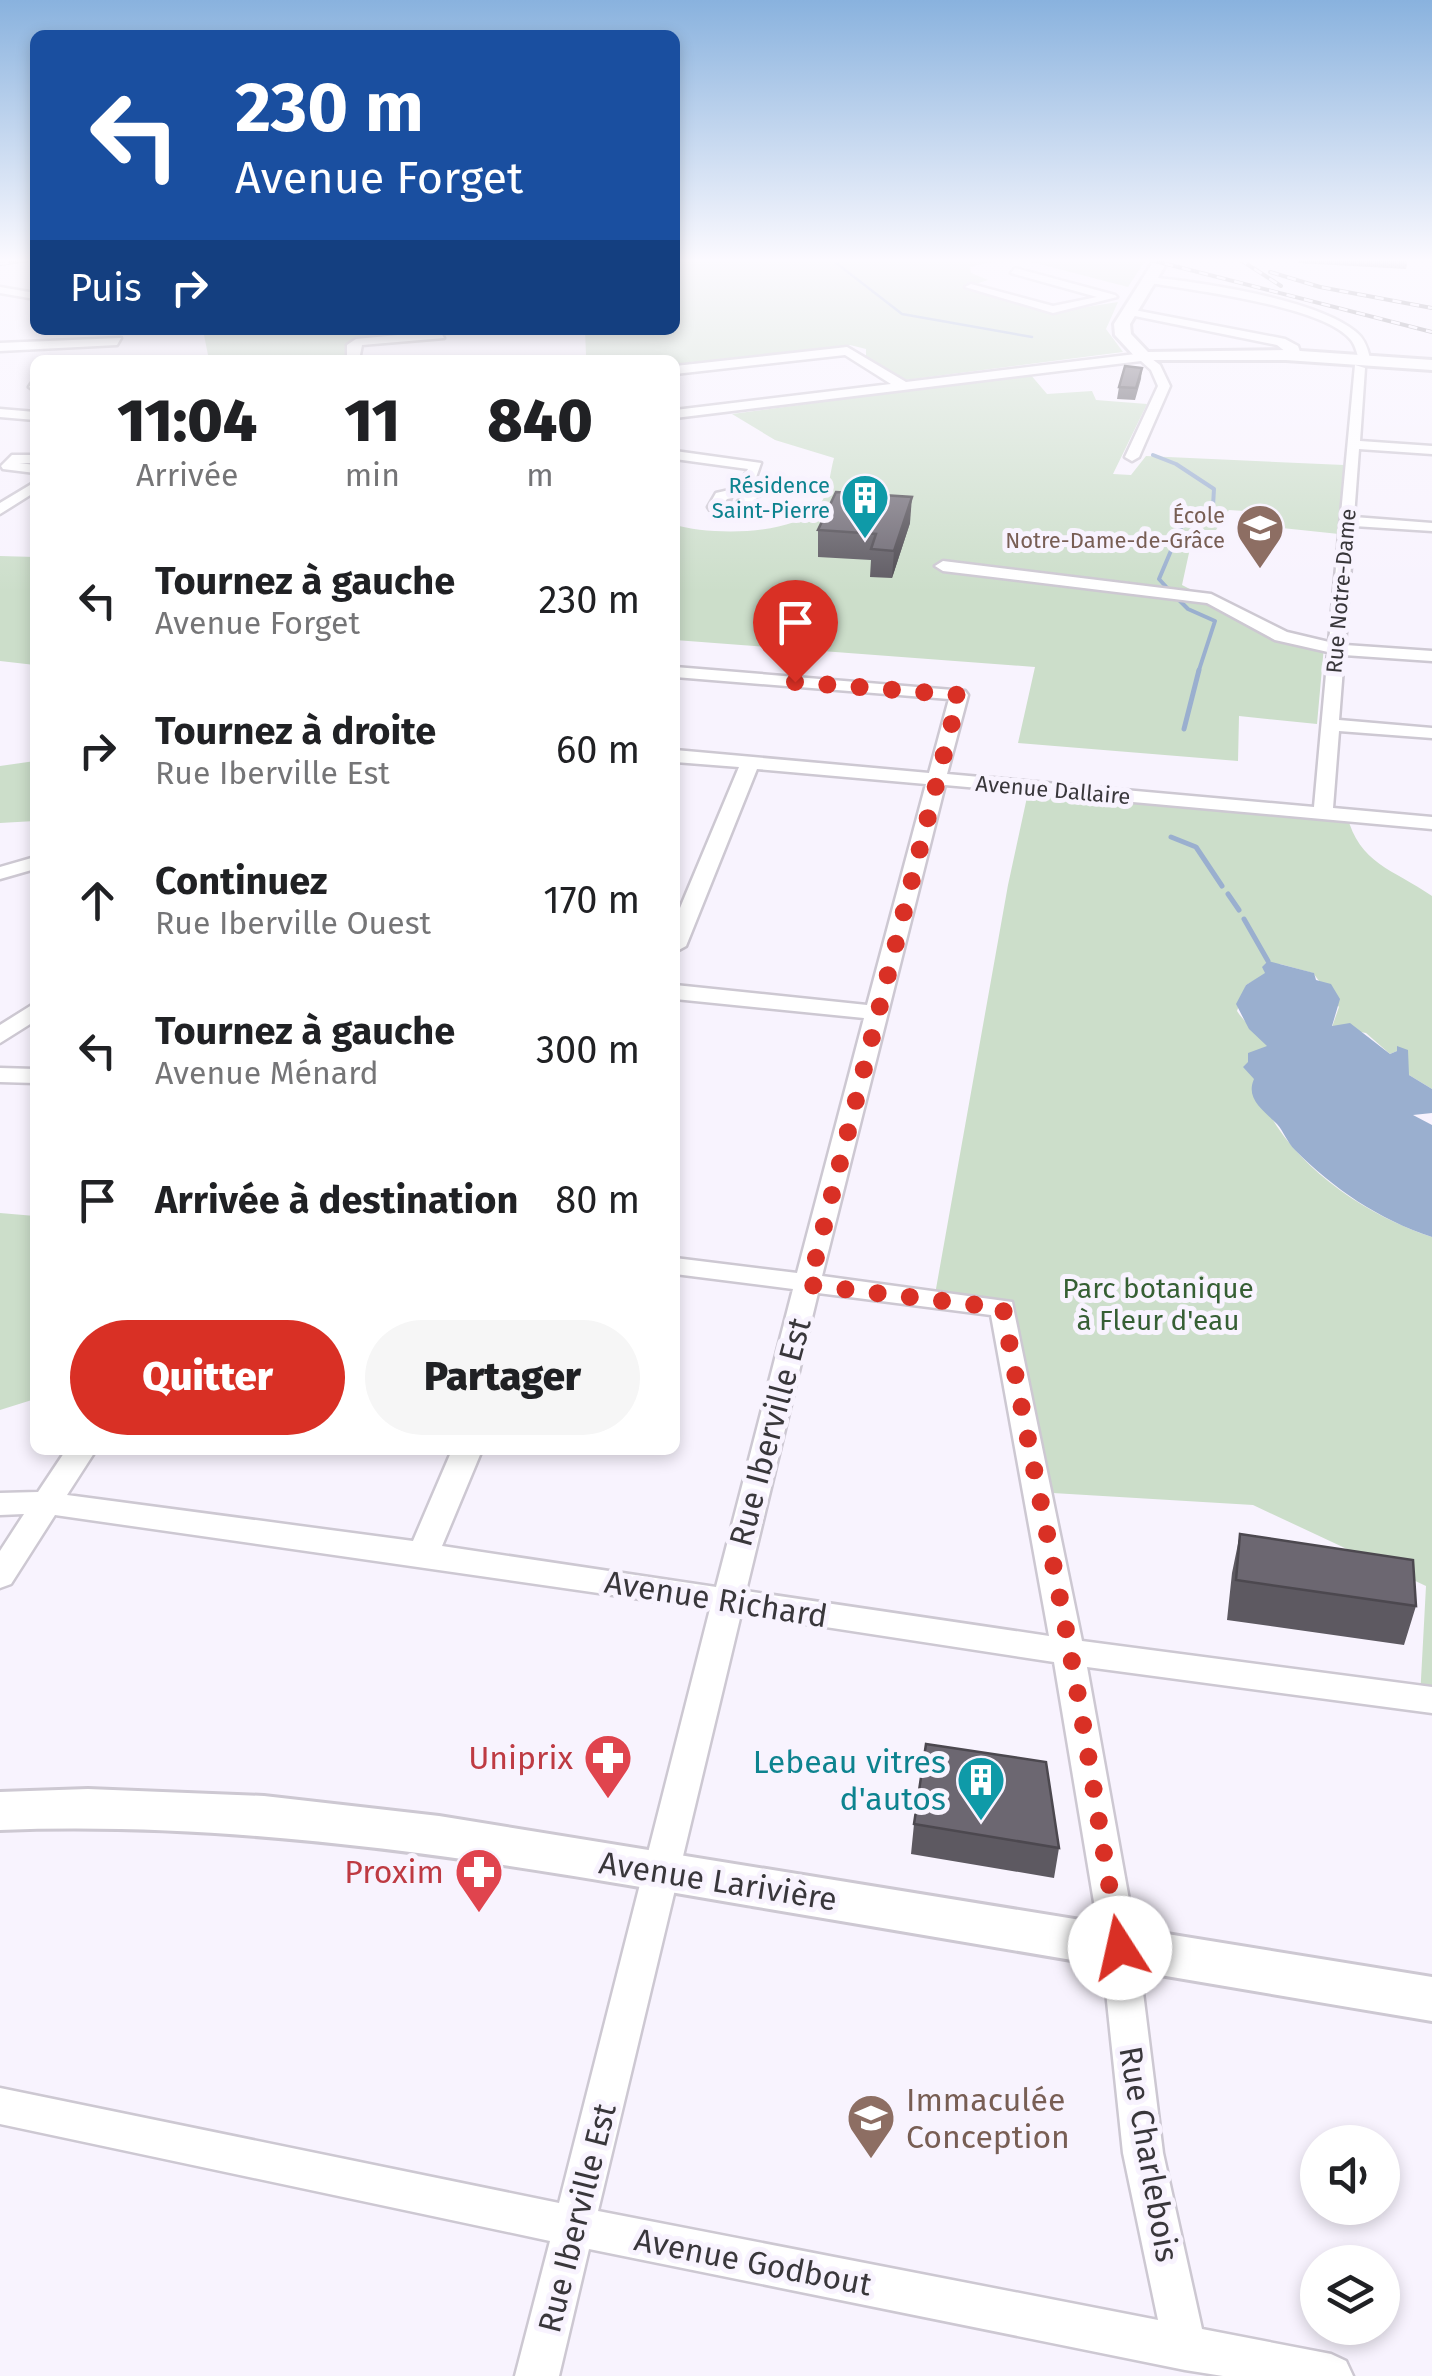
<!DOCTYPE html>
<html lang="fr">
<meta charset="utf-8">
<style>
body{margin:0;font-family:"Fira Sans",sans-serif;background:#f6f6f6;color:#202124;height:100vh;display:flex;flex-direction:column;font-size:38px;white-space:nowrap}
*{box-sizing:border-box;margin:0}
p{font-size:32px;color:#757577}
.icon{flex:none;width:55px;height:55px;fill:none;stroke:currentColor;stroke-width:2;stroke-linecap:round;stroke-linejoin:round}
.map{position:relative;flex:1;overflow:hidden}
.panel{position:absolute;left:30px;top:355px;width:650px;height:1100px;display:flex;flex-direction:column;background:#fff;border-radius:15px;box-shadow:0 5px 15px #0003}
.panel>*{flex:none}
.top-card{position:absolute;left:30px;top:30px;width:650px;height:305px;border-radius:15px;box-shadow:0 5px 15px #0003;background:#1a4fa0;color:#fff;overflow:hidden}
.buttons{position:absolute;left:1300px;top:2125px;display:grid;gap:20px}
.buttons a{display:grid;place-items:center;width:100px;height:100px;border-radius:50%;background:#fff;box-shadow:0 5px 15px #0003;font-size:50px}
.pin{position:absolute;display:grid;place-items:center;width:85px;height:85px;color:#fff;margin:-102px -42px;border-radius:50% 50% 50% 0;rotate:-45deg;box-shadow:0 0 10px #0007}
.pin .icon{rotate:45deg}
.me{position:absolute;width:110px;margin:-55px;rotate:350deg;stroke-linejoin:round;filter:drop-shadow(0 0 8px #0008)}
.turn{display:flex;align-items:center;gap:35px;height:210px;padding:0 40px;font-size:45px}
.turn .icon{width:130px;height:130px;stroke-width:2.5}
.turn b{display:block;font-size:70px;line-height:85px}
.then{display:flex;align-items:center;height:95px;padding:0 40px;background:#0003;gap:20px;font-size:38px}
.eta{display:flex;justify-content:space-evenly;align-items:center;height:170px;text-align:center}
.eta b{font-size:60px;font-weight:800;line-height:70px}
.button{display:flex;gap:20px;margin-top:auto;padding:20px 40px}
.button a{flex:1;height:115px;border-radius:60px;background:#d93025;color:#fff;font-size:40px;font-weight:800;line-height:115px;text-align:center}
.button a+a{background:#f6f6f6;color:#202124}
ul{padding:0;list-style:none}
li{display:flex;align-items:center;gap:30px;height:150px;padding:0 40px}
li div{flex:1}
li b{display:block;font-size:38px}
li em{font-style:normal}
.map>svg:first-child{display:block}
</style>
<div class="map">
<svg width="1432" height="2376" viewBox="0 0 1432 2376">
<rect width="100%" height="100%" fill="#f8f3fe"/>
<path fill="#ccdeca" d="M675 259H1004L970 267 971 273 988 280 966 287 1055 312 1118 302 1106 329 1123 352 905 380 866 357V349L850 345 675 367V360L586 355 585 330H675Z
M1020 259H1139L1145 261 1128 287Z
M203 330H536L372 340 359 344 357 355C307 355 259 360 209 360Z
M1030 374 1047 394 1092 391 1096 400 1147 404 1113 474 1131 475 1146 456 1344 465 1339 534 1243 524 1244 511 1229 510 1216 530H1194L1182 585 1281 636 1324 646 1317 724 1239 716 1238 761 1018 743 1035 667 675 640V525C709 535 797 537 820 504 829 493 830 472 834 458L775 440 732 414Z
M0 556 35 557V665L0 661Z
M35 761V821L0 823V766Z
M1029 788 1347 815C1359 864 1393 869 1432 896V1089L1409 1075 1397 1051 1390 1054 1366 1033 1332 1027 1339 1007 1313 973 1280 964 1264 970 1266 974 1246 985 1237 1011C1245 1024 1264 1037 1268 1046L1254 1079C1278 1156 1357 1212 1432 1237V1700L1420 1698 1426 1586 1253 1505 1036 1492 1003 1308 934 1300 1008 885Z
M0 1213 35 1216V1399L0 1410Z"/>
<path fill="#9aafcf" d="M1268 961 1314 973 1316 980 1331 984 1340 999 1332 1026 1350 1023 1390 1054 1397 1051V1046L1408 1050 1409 1075 1432 1089V1113L1413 1115 1432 1125V1237C1378 1219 1334 1189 1295 1150 1287 1142 1284 1132 1277 1124 1264 1111 1245 1099 1254 1079L1243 1067 1248 1062V1053L1267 1046 1249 1029 1236 1004 1246 985 1265 973 1262 967Z"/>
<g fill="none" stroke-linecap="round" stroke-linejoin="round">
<path stroke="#9aafcf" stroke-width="2.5" d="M831 259 902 314 1032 337"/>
<path stroke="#9aafcf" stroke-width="4" d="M1153 455 1176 464 1214 489 1213 506 1181 527 1159 579 1169 590
M1177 598 1188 609 1215 621 1198 673"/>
<path stroke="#9aafcf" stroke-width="5" d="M1184 729 1199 670
M1171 837 1196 847 1222 886
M1228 894 1239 910
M1244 919 1268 961"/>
<g stroke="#cdc8d2" stroke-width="5">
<path id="minor" d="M1015 268 1115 295 1117 297 1053 313 965 287 971 284 1053 306 1097 297 1011 273Z
M1148 277C1201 282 1316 299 1356 332 1365 339 1368 349 1370 359L1360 362C1357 355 1356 346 1351 340 1323 305 1189 290 1144 282Z
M0 287 35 293V299L0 293Z
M1129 309 1285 339 1298 346 1301 355 1295 359 1277 345 1125 314Z
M440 331 444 338 362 345 359 360H347V345L356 339Z
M121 338 117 345 0 351V343Z
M847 347 906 382 1144 353 1160 365 1170 386 1139 457 1132 461 1125 457 1158 386 1151 370 1141 361 675 418V410L891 384 845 355 675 374V366Z
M1355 365 1365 368 1360 441 1432 446V454L1359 449 1354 517 1432 523V531L1354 526 1345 645 1432 651V661L1344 655 1339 720 1432 728V738L1339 731 1333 808 1432 817V829L945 785 822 1276 1012 1302 1082 1641 1432 1687V1713L1087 1667 1137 1944 1163 2153 1202 2329 1331 2354 1346 2361 1353 2376H1223L1185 2370 589 2249 559 2376H515L550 2241 0 2124V2088L559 2203 710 1609 55 1515 11 1584 0 1588V1551L24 1514 0 1515V1493L38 1492 66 1450H96L67 1495 413 1541 452 1450H482L442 1546 716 1587 793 1289 675 1274V1258L797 1273 864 1018 675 999V985L867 1005 926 784 757 769 686 946 675 952V920L739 767 675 762V750L929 773 949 699 675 677V667L965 691 968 695 947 774 1314 807 1328 652 1275 640 1207 603 943 571 935 566 943 561 1211 594 1287 632 1329 642ZM818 1293 991 1315 1049 1636 746 1591ZM741 1614 1054 1662 1101 1944 1123 2153 1158 2320 598 2211Z
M35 378V391L29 387Z
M0 409 35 412V420L0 417Z
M675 451 761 463 752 489 760 495 744 511 710 510 708 507 716 493 738 488 748 469 675 459ZM743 496 735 503H724L727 499Z
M12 455H35V463H19L35 465V473L3 469 1 466Z
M35 482V492L0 514V503Z
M35 857V869L0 879V867Z
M35 1003V1021L0 1043V1025Z
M0 1068 35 1069V1083L0 1082Z"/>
</g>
<g stroke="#cdc8d2" stroke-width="6">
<path id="major" d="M1155 259H1169L1130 324 1131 334 1148 352 1286 350 1432 360V370L1286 360H1138L1115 335 1114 324Z
M88 1789 264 1796 439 1816 1432 1977V2021C1205 1983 979 1944 752 1906 502 1863 255 1820 0 1830V1792Z"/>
</g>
<use href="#minor" fill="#fff" fill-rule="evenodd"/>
<use href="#major" fill="#fff" fill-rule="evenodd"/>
<g stroke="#747178" stroke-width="4">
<path id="rail" d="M1147 259 1432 332
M1239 259 1281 286
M0 264 35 259
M1270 272 1320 287 1432 308"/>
</g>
<use href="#rail" stroke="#f8f3fe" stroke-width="2.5" stroke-dasharray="9" stroke-linecap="butt"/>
</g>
<path fill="#5d5961" d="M1298 259H1408L1406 269 1299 263Z
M1142 368 1141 379 1135 400 1117 399 1119 387Z
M910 523 892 578 870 577 871 560 818 557V530Z
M1240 1534 1416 1606 1404 1645 1227 1620 1232 1573Z
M914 1824 1059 1848 1054 1878 911 1854Z"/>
<path fill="#4c484f" d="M912 497 910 523 892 578 894 551Z"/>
<path fill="#6c6771" stroke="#4c484f" stroke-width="2.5" d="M1125 366 1142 368 1136 388 1119 387Z
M836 492 912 497 894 551 871 549 876 534 818 530Z
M1240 1534 1413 1560 1416 1606 1236 1580Z
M926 1744 1046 1762 1059 1848 914 1824Z"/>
<linearGradient id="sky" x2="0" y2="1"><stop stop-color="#89b2de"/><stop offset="0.44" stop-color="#fcfaff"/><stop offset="1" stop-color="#fcfaff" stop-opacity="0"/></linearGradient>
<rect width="1432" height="592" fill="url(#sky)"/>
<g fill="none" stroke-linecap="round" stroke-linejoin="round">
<path stroke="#d93025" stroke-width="18" stroke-dasharray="0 32.4" d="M795 682 959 695 809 1285 1003 1308C1023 1421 1048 1533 1069 1646 1088 1746 1102 1847 1120 1948"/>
</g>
<defs>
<g id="building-pin" transform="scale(2.5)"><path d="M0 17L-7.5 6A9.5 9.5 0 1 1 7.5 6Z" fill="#0f9aa8" stroke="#f8f3fe"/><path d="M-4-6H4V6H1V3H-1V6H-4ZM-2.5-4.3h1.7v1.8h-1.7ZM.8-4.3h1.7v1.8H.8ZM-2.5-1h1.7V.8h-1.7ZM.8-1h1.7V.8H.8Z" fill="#fff"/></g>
<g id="school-pin" transform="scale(2.5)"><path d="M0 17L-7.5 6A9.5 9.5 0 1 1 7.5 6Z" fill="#8d6e63" stroke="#f8f3fe"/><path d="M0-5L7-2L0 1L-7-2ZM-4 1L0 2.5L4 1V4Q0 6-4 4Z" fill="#fff"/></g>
<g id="pharmacy-pin" transform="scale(2.5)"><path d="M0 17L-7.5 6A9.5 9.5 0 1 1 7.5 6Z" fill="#e0444e" stroke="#f8f3fe"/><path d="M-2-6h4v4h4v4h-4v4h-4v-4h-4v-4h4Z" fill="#fff"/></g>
</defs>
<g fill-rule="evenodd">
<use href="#building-pin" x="865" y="498"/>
<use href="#school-pin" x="1260" y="528"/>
<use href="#pharmacy-pin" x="608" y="1758"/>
<use href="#building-pin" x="981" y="1780"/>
<use href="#pharmacy-pin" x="479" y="1872"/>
<use href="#school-pin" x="871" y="2118"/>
</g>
<g text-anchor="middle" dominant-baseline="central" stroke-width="10" stroke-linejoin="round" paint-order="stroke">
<g font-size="22" fill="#0d838f" stroke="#f8f3fe" text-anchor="end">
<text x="830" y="485">Résidence<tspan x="830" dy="25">Saint-Pierre</tspan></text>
</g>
<g font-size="22" fill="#785e54" stroke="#f8f3fe" text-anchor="end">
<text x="1225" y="515">École<tspan x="1225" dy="25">Notre-Dame-de-Grâce</tspan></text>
</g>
<g font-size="22" fill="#39373b" stroke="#f8f3fe">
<text transform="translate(1341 591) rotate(-85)">Rue Notre-Dame</text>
<text transform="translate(1053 790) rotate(5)">Avenue Dallaire</text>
</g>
<g font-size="28" fill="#365f34" stroke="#f8f3fe">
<text x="1158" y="1288">Parc botanique<tspan x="1158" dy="32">à Fleur d'eau</tspan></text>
</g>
<g font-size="32" fill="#39373b" stroke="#f8f3fe">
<text transform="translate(770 1432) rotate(-75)">Rue Iberville Est</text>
<text transform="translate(716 1599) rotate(9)">Avenue Richard</text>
<text transform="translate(718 1881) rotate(9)">Avenue Larivière</text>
<text transform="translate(1149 2154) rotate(80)">Rue Charlebois</text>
<text transform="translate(577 2218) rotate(-76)">Rue Iberville Est</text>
<text transform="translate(753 2262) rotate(11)">Avenue Godbout</text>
</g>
<g font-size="32" fill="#be3a42" stroke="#f8f3fe" text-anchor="end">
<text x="573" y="1758">Uniprix</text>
<text x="444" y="1872">Proxim</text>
</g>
<g font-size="32" fill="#0d838f" stroke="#f8f3fe" text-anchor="end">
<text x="946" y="1762">Lebeau vitres<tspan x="946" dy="37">d'autos</tspan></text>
</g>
<g font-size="32" fill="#785e54" stroke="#f8f3fe" text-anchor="start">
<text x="906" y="2100">Immaculée<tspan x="906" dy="37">Conception</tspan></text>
</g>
</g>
</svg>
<div class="buttons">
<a><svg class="icon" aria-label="sound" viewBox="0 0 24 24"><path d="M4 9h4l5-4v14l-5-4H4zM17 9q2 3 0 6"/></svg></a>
<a><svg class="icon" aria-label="layers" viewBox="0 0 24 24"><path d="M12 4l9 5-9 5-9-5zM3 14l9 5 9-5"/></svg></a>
</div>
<div class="pin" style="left:795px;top:682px;background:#d93025"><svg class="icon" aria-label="arrive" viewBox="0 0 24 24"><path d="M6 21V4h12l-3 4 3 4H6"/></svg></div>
<svg class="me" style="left:1120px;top:1948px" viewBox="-20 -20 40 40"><circle r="19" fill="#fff"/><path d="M0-13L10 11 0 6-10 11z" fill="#d93025"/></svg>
<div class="top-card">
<div class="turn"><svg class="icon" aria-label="left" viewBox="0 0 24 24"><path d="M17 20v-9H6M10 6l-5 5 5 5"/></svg><div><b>230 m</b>Avenue Forget</div></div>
<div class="then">Puis<svg class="icon" aria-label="right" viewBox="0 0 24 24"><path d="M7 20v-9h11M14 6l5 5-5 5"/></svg></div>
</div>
<section class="panel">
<div class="eta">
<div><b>11:04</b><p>Arrivée</p></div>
<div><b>11</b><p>min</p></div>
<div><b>840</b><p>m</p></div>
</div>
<ul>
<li><svg class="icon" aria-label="left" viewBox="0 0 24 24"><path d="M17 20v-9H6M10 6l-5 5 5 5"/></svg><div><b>Tournez à gauche</b><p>Avenue Forget</p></div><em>230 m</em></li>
<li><svg class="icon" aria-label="right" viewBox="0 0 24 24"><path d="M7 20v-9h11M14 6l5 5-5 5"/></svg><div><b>Tournez à droite</b><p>Rue Iberville Est</p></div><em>60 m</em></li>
<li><svg class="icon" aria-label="ahead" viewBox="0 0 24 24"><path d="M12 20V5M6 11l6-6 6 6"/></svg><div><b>Continuez</b><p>Rue Iberville Ouest</p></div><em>170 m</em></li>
<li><svg class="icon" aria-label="left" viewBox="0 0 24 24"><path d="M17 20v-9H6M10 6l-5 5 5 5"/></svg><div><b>Tournez à gauche</b><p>Avenue Ménard</p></div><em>300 m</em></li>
<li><svg class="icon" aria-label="arrive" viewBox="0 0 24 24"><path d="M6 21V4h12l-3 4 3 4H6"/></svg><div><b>Arrivée à destination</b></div><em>80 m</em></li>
</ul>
<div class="button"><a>Quitter</a><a>Partager</a></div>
</section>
</div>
